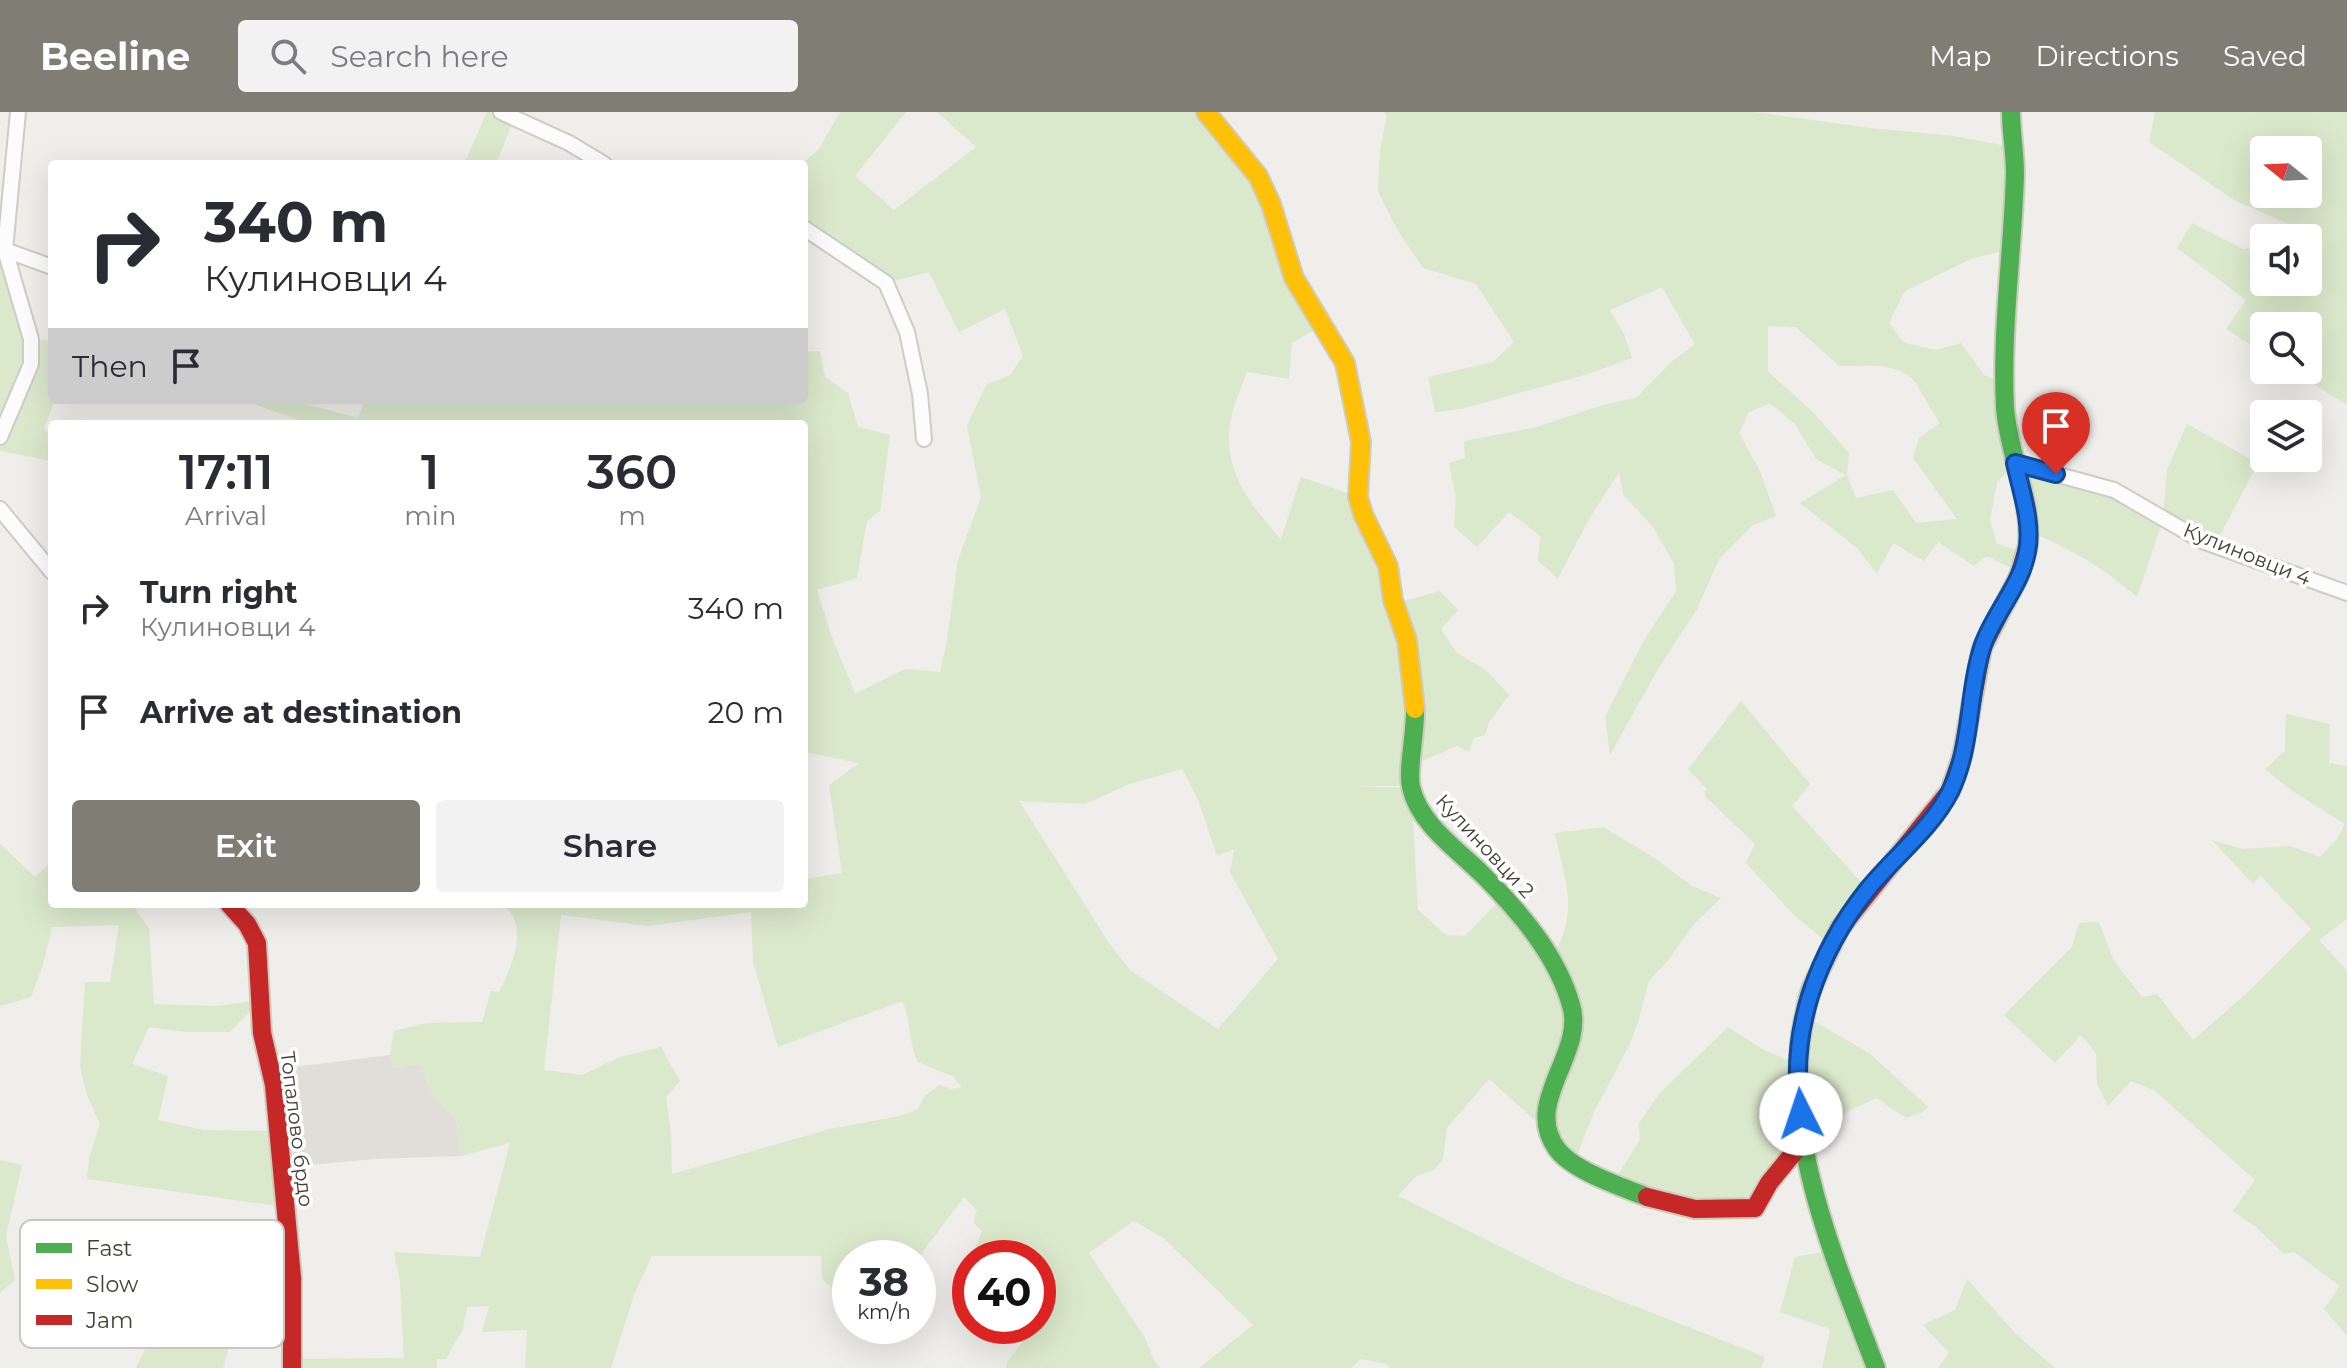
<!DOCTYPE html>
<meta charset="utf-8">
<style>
body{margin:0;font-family:Montserrat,sans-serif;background:#f2f2f3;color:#2b2b33;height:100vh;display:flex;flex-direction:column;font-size:30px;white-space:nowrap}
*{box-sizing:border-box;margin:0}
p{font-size:26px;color:#7c7c81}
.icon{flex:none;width:44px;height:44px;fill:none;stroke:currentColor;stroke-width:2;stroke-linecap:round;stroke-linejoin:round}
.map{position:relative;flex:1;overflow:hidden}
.panel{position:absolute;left:48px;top:308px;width:760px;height:488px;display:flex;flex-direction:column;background:#fff;border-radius:8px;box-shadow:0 8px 32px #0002}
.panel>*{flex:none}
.hud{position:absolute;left:48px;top:48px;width:760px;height:244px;border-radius:8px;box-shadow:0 8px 32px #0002;background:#fff;color:#2b2b33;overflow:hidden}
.needle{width:52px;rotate:288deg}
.fabs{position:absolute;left:2250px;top:24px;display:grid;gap:16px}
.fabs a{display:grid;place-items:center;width:72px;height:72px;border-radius:8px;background:#fff;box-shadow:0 8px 32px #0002;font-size:40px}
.speed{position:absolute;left:832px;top:1128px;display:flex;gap:16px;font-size:40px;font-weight:700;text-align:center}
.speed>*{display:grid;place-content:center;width:104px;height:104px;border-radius:50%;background:#fff;box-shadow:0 8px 32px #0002;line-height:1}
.speed small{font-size:20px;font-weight:400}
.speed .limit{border:12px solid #d22;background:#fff;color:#111}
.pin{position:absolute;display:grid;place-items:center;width:68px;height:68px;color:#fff;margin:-82px -34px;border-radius:50% 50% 50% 0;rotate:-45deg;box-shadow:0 0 8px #0007}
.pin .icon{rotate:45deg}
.me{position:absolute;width:88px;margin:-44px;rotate:356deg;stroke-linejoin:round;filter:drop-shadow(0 0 6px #0008)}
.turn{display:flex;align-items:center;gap:28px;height:168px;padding:0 24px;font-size:36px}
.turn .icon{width:104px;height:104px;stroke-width:2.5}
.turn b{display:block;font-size:56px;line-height:68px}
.then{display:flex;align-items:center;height:76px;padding:0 24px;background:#0003;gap:16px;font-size:30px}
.eta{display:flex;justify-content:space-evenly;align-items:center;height:136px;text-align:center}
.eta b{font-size:48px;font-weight:600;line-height:56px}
.primary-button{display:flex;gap:16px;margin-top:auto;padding:16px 24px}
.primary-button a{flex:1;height:92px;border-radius:8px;background:#807d75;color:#fff;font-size:32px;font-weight:600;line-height:92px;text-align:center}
.primary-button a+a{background:#f2f2f3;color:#2b2b33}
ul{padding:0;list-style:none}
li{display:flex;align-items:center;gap:24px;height:104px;padding:0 24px}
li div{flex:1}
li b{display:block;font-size:30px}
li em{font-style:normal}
header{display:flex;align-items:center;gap:48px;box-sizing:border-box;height:112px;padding:0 40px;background:#807d75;color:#fff}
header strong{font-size:38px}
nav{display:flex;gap:44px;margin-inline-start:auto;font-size:28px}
.search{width:560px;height:72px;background:#f2f2f3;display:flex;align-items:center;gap:20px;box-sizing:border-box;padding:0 28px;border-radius:8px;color:#7c7c81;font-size:30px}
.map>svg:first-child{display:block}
</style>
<header>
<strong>Beeline</strong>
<div class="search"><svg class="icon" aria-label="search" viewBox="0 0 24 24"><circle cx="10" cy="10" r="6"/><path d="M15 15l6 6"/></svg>Search here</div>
<nav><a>Map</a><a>Directions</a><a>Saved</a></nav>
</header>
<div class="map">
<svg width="2347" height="1256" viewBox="0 0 2347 1256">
<rect width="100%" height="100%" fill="#efeeea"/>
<path fill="#e0ded9" d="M390 943 394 956 421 952 432 984 456 1007 461 1044 374 1047 281 1056 270 958Z"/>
<path fill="#dae8cb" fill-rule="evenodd" d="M487 0H501L515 5 496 52H464Z
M840 0H906L855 64 894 98 976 35 937 0H1206L1258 65 1323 213 1292 231 1289 267 1247 260C1242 274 1235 288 1232 302 1219 353 1248 391 1281 427L1301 365 1358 385 1394 492 1440 479 1458 498 1441 517 1456 540 1487 559 1509 583 1489 610 1485 623 1474 626 1469 640 1457 634 1413 653 1409 674H1353L1411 676 1418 798 1446 823 1465 824 1504 784 1551 848C1580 797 1566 775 1555 721L1603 715 1653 745 1692 774 1721 786 1694 812 1669 847 1649 869 1638 910 1629 934 1594 1000 1574 1051 1545 1017 1489 967 1447 1016 1443 1046 1434 1058 1415 1065 1398 1084 1565 1167 1765 1245 1761 1256H1391L1386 1252 1361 1247 1351 1256H1199L1253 1213 1165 1127 1134 1109 1089 1141 1145 1226 1154 1248 1160 1256H1006L1007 1250 1029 1222 1023 1214H1038V1146H971L982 1119 973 1110 977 1098 964 1085 918 1146H850V1182L841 1184 822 1167 821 1144H652L634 1183 611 1256H525L527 1218 482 1220 489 1194 467 1195 463 1217 446 1247H437V1256H292V1247L404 1246 400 1170 394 1140 480 1145 510 1031 461 1044 456 1007 432 984 421 952 394 956 390 943 394 919 427 911 482 910 491 879 499 880C512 854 532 810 500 792H804V767L842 761 829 673 859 651 804 640V312H310L242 288H291L358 306 365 288H804V240L820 239 825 265 848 281 858 315 890 323 880 399 867 409 857 466 817 478 832 525 855 582 905 557 940 560 947 528 958 448 981 385 967 314 986 273 1010 263 1023 244 1005 197 959 220 929 160 886 171 804 116 802 52 819 37ZM1182 657 1198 687 1217 744 1234 737 1230 760 1278 847 1218 917 1130 858 1109 831 1019 689 1085 692 1129 672ZM751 800 753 850 778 935 902 889C912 909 908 930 918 950L952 964 962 975 952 977 939 973 925 984 918 997 900 1004 830 1017 672 1062 671 1022 666 985 680 969 661 935 620 945 582 963 544 958 561 803 648 814Z
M1384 0H1755L1870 16 1954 24 2012 35 2010 137 1971 147 1905 179 1889 211 1904 231 1936 238 1961 231 1984 263 2005 272 2015 351 2114 378 2163 405 2167 358 2187 312 2258 351 2215 433 2163 407 2137 485C2104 456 2070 436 2029 419L2015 352 1997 370 1990 408 1997 432 2027 441 2021 460 1986 444 1974 454 1938 430 1924 449 1893 431 1877 462 1858 437 1800 391 1846 363 1816 347 1795 312 1770 291 1749 300 1739 321 1760 359 1776 404 1753 413 1719 447 1697 497 1658 557 1610 643 1605 605 1643 530 1676 479 1674 452 1653 415 1623 382 1619 360 1589 407 1558 466 1538 449 1540 424 1509 400 1477 435 1454 415 1456 386 1449 351 1465 346 1464 329 1533 316 1603 293 1636 286 1671 250 1695 232 1662 175 1610 198 1624 222 1632 246 1588 262 1461 297 1435 300 1428 265 1493 250 1514 230 1476 172 1423 156 1398 119 1378 79 1380 38 1387 3ZM1768 214 1796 215 1839 254C1864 255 1901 248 1917 273 1925 286 1931 298 1940 311L1919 326 1913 346 1957 407 1916 411 1893 378 1856 386 1847 363 1849 341 1811 298 1768 260Z
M2155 0H2347V293L2290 258H2308V214H2264V241L2226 217 2246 188 2177 136 2192 111 2244 137 2264 135V170H2308V126H2282L2290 113 2234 88 2149 30ZM2264 38H2308V82H2264Z
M10 89 5 138 31 227 52 229V288H55L44 316 52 326V349L0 339V95Z
M1741 589 1810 672 1792 694 1868 778 1830 833 1794 803 1746 751 1755 732 1704 683 1707 677 1688 657Z
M2286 602 2330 612 2329 651 2347 654V807L2319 828 2347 859V1224L2324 1197 2340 1174 2294 1140 2284 1142 2256 1115 2233 1099 2255 1068 2154 978 2131 969 2108 994 2097 972 2096 941 2081 923 2055 951 2004 903 2072 835 2079 811 2099 810 2114 849 2142 885 2157 882 2193 928 2247 881 2311 817 2260 763 2253 772 2212 728 2243 737 2290 734 2320 745 2337 727 2345 712 2291 678 2265 657 2285 639Z
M0 732 35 765 52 749V792H132L149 817 154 892 217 894 261 888 230 920H187L149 915 132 952 168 964 158 1008 204 1018 274 1019 285 1095 87 1067 89 1046 100 1012 87 983 80 954 85 870H110L119 813 52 815 43 853 31 885 0 894Z
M1803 903 1869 941 1928 995 1923 1000 1906 1006 1877 986 1850 998 1805 1027 1755 1096 1729 1098 1614 1070 1640 1027 1639 1011 1659 982 1728 915 1764 938 1799 953Z
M0 1048 22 1053 6 1124 15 1168 0 1181Z
M1833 1138 1876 1256H1822L1830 1217 1780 1200 1795 1145Z
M1967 1167 2015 1221 2055 1256H1938L1949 1241 1923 1213 1955 1198Z
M160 1206 229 1235 223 1256H136Z"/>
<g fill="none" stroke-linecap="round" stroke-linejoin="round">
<g stroke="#cdccc7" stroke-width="18">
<path id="street" d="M501 0 569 31 604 52
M804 116 886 171 907 220 920 282 924 327
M5 138 52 155
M0 325 31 252V227L5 138 18 0
M2015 351 2114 378 2202 429 2347 481
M0 397 52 460"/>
</g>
<g stroke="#cecbc1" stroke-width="22">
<path id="fast" d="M2011 0C2011 20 2015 41 2015 61 2013 139 2001 217 2005 295 2008 342 2032 386 2028 433
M1415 597C1416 619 1407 657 1411 675 1419 712 1458 738 1483 763 1519 799 1557 843 1571 893 1586 942 1522 990 1557 1037 1573 1059 1622 1075 1647 1085
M1812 875C1807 886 1806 899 1803 911 1781 1028 1836 1149 1876 1256"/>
</g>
<g stroke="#cecbc1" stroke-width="22">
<path id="slow" d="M1206 0 1258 64 1271 92 1294 166 1345 251 1361 330 1358 385 1363 402 1388 454 1393 488 1407 528 1415 597"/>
</g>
<g stroke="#cecbc1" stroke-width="22">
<path id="jam" d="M229 792 247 812 257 831 262 921 274 973 292 1165V1256
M1812 875 1840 816 1950 679 1962 644 1982 536 2019 464 2028 433
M1647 1085 1695 1097 1755 1096 1769 1071 1805 1027"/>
</g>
<use href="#street" stroke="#fdfcfc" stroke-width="14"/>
<use href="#fast" stroke="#4caf50" stroke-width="18"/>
<use href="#slow" stroke="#ffc107" stroke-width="18"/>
<use href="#jam" stroke="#c62828" stroke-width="18"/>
</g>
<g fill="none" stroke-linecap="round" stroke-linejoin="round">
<g stroke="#114b97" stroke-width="20">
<path id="route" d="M1801 1002C1788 920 1817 841 1868 777 1894 745 1931 717 1950 680 1973 633 1967 581 1983 533 1994 501 2021 474 2027 440 2033 411 2021 379 2015 351L2056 362"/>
</g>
<use href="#route" stroke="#1a73e8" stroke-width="14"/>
</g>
<g text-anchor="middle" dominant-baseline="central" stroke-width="7" stroke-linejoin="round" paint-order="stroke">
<g font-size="20" fill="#444036" stroke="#fff">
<text transform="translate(2247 442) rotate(22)">Кулиновци 4</text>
<text transform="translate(1485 734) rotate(47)">Кулиновци 2</text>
<text transform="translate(297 1017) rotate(83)">Топалово брдо</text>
</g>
</g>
<rect x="20" y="1108" width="264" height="128" rx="12" fill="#fff" stroke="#c7c6c3" stroke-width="2"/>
<rect x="36" y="1131" width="36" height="10" fill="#4caf50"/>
<rect x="36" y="1167" width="36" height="10" fill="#ffc107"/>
<rect x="36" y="1203" width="36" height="10" fill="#c62828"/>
<g font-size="22" fill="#444036">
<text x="86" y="1144">Fast</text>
<text x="86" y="1180">Slow</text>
<text x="86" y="1216">Jam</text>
</g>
</svg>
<div class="fabs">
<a><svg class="needle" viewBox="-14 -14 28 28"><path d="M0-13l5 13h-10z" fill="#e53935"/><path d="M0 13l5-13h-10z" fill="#7c7c81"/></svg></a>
<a><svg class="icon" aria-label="sound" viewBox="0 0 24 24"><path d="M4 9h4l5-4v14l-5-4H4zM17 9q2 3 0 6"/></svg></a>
<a><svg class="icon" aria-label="search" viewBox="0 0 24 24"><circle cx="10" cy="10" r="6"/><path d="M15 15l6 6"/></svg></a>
<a><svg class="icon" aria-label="layers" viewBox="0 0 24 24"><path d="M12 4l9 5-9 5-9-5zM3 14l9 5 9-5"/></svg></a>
</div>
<div class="speed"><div>38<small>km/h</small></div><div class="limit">40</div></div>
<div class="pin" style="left:2056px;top:362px;background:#d93025"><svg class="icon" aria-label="arrive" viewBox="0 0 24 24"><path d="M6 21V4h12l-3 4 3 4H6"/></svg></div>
<svg class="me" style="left:1801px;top:1002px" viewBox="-20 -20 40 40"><circle r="19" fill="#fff"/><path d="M0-13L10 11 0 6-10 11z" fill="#1a73e8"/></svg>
<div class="hud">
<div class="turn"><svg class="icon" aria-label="right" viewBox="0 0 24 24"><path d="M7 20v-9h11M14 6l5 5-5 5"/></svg><div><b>340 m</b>Кулиновци 4</div></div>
<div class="then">Then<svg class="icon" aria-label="arrive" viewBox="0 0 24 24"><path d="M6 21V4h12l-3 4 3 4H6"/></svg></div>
</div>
<section class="panel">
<div class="eta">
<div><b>17:11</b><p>Arrival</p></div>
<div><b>1</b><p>min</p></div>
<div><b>360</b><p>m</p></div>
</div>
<ul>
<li><svg class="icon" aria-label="right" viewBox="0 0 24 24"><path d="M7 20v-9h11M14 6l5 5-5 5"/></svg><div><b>Turn right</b><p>Кулиновци 4</p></div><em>340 m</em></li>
<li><svg class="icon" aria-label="arrive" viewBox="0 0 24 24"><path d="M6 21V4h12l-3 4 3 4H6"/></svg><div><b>Arrive at destination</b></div><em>20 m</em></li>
</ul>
<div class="primary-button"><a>Exit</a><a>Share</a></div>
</section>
</div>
